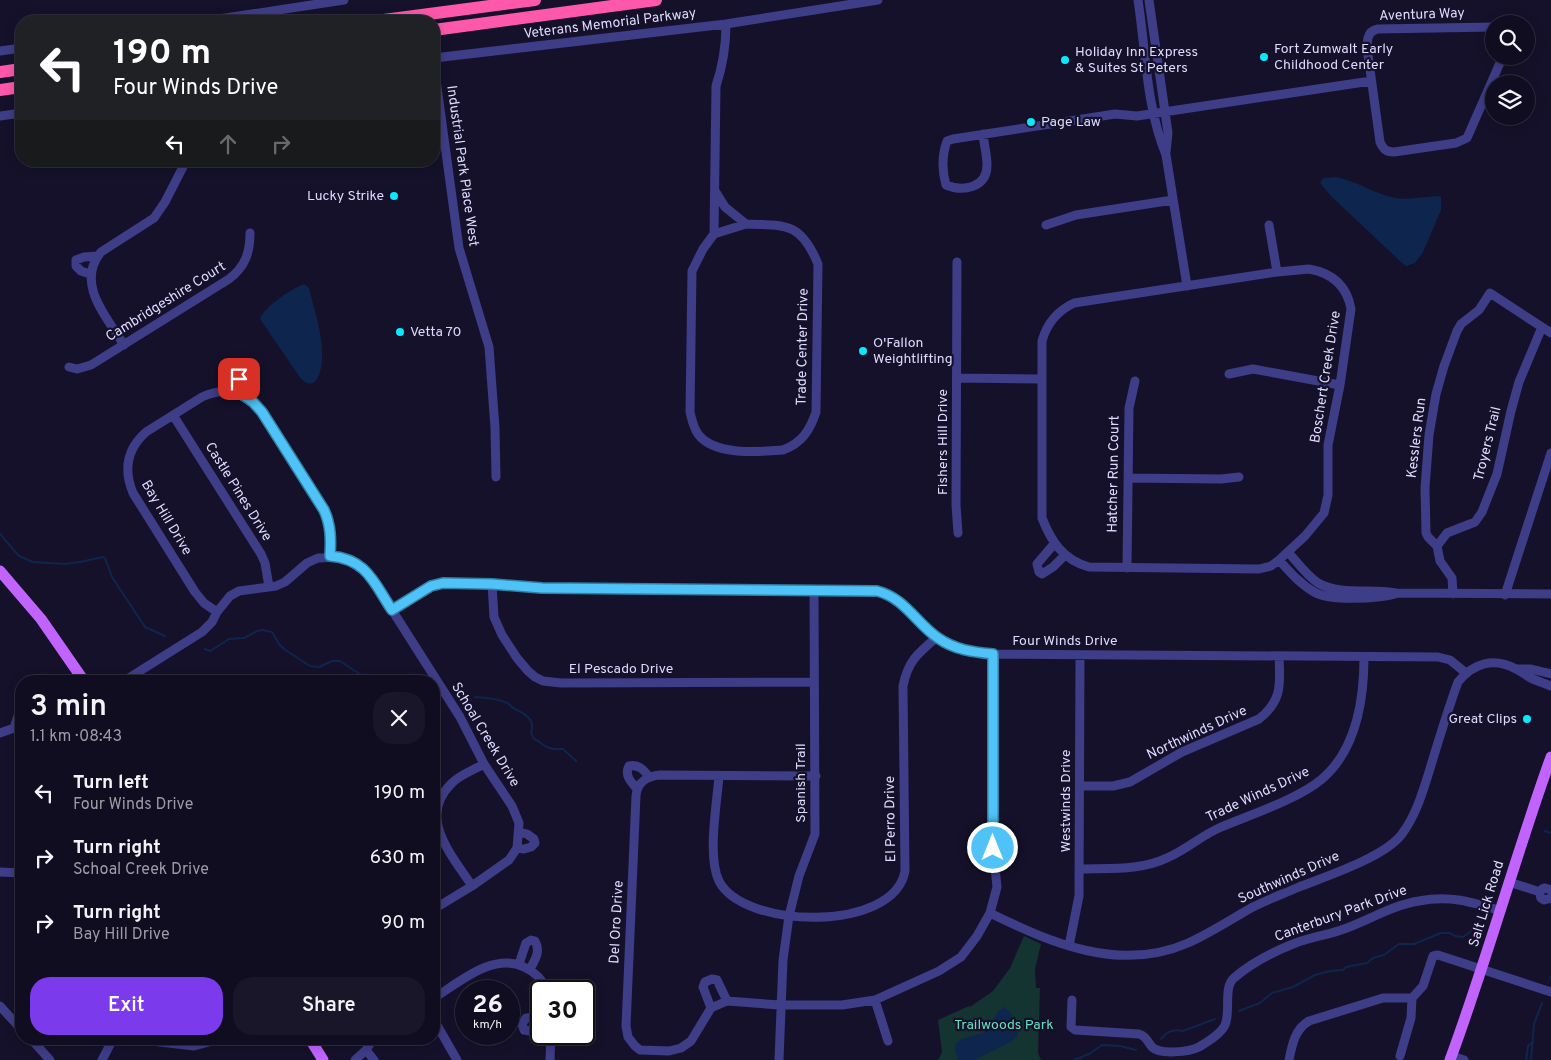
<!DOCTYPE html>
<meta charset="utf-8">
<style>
body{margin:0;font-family:Overpass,sans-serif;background:#191629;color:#f1f3f6;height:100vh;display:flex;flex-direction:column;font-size:19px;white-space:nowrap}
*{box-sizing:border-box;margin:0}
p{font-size:16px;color:#9c9ca5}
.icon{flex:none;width:28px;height:28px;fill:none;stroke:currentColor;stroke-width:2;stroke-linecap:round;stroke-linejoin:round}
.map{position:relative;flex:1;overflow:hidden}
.side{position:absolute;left:15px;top:675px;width:425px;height:370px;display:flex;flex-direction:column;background:#100d20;border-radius:20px;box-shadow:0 2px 12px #0003,0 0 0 1px #302d3e}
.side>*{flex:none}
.guide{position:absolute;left:15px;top:15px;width:425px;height:152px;border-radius:20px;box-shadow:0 2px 12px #0003,0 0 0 1px #302d3e;background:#202124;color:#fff;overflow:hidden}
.buttons{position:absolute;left:1485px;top:15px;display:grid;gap:10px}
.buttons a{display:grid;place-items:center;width:50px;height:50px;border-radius:50%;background:#100d20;box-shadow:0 2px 12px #0003,0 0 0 1px #302d3e;font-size:25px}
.speed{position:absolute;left:455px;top:980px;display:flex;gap:10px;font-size:25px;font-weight:700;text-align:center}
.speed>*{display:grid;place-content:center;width:65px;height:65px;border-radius:50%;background:#100d20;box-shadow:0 2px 12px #0003,0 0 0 1px #302d3e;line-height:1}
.speed small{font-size:12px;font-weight:400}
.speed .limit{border:2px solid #111;border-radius:8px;background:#fff;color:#111}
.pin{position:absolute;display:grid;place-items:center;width:42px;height:42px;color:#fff;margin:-21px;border-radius:10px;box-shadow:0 2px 8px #0006}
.me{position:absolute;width:55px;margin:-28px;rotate:0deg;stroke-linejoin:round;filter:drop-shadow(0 0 4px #0008)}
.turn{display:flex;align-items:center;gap:18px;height:105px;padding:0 15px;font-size:22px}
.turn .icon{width:65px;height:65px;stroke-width:2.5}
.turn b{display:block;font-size:35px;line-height:42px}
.lanes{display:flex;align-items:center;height:48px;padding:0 15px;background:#0003;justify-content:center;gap:25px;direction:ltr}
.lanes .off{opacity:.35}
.round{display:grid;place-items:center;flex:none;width:52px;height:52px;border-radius:20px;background:#191629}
.head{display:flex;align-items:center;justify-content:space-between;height:85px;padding:0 15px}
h1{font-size:30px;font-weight:600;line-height:38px}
.action{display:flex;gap:10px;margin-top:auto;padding:10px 15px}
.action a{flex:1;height:58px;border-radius:20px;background:#7c3aed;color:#fff;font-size:20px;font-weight:600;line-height:58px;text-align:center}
.action a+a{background:#191629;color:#f1f3f6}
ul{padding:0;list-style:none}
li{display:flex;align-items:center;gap:15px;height:65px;padding:0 15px}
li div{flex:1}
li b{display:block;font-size:19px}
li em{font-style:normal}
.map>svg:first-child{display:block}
</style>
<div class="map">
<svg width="1551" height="1060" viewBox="0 0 1551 1060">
<rect width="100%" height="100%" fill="#15112a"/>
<path fill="#143432" d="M1024 936 1041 944 1035 969 1036 988H1040L1038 1053 1041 1060H938L942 1052 938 1020 969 1006 970 1007 993 991 1010 968Z"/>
<path fill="#0e264d" d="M1336 177C1357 181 1374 194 1395 198 1409 200 1424 197 1438 196L1441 197V210L1423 252 1415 263 1406 266 1401 262 1331 196 1320 183 1323 178Z
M304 284 309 288C314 310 323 334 322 357 322 372 315 396 299 376L260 319C264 307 291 289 304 284Z
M1005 1007 1010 1012 1014 1020 1018 1034 1017 1037 1011 1042 975 1060H959C943 1033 980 1039 988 1029 994 1022 995 1010 1005 1007Z"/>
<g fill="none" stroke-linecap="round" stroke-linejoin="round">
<path stroke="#0e264d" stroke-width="2" d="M0 534 19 556 33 562 65 564 80 562 103 557 105 558 112 577 145 627 165 636
M205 649 210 651 229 639 244 638 257 631 262 630 272 632 279 644 284 649 310 666 319 667 332 661H340L370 681
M475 697C485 698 498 698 507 703 509 704 511 706 513 708 524 714 536 718 531 733L534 739C541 741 543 747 550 748 554 750 559 749 563 749L576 761
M1545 831 1551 833
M1550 979 1551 977
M1239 1011 1260 1003 1272 993 1293 987 1315 975 1330 971 1343 970 1346 967 1367 963 1373 958 1384 955 1399 944H1414L1441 933H1450L1455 936 1463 937 1470 932 1483 917
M1161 1039C1166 1032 1174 1029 1183 1031L1215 1019
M1074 1060 1089 1054 1102 1045 1120 1046 1136 1050
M1526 1060 1528 1046 1533 1042
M1531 1060 1534 1024 1542 1003"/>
<path stroke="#3e3d88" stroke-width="9" d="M1138 0C1146 52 1146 106 1166 155L1187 286
M1149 0 1168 133 1166 152
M206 21 344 0
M1494 27 1378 29C1365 31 1367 45 1368 55L1380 142C1383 149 1386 152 1394 152L1456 143 1467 138 1503 56
M0 51 21 48
M434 58 726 24 878 0
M434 65 459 248 489 347 495 428 496 477
M0 116 21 113
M983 134C984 144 987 155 987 165 987 188 963 192 946 185 942 171 942 155 947 141L953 139 1115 114 1137 116 1371 81
M715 191 725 207 746 224
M746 224C787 225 801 223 818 264L816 412C810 430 802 443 783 450 759 452 714 456 698 434 693 427 692 420 690 412L692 271 703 249 714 234Z
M1046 225 1076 215 1173 200
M1269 225 1277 272
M714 234 716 86C723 65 726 46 726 24
M957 262 956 505 958 533
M1309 269C1332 273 1347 286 1351 309L1340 385 1328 445V495L1324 513 1305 536 1279 560 1271 566 1259 569 1089 567C1063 560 1051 541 1042 518V341C1047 323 1057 311 1074 303L1277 272Z
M90 274 81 271 76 266V260L84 257 98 256
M124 345C107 317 75 284 101 252L154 218 165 202 186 161
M69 367 77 369 91 365 229 279C245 267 250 253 250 233
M1229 374 1253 369 1340 385
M957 378 1042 379
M226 391C229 384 230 377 239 379L242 385 243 395
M173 415 261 554 265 563 269 587
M1128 478 1221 479 1239 477
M1054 544 1037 564 1039 572 1042 574 1053 567 1065 555
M1437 546 1447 533 1475 522 1482 512 1497 474 1511 411 1519 382 1542 327
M1288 552C1297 562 1306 575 1318 583 1341 596 1371 588 1396 593L1551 594
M1279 560C1290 572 1300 584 1314 592 1329 601 1378 599 1395 594
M1127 568 1129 408 1135 381
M492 584 494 617 502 635 517 658 528 671 535 677 543 681 561 683 814 682
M1453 594 1452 578 1440 561 1437 546 1428 537 1426 533 1425 488 1429 435 1436 394 1444 366 1457 331 1461 324 1479 310 1490 293 1551 333
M1505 595 1551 453
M392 610 431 586 443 583 492 584 542 589 877 591C905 598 916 623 938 638 955 650 973 652 993 654L1438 657 1450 660 1466 673
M217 612 204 603 195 592 133 493C123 469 127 449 146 432L202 397C227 386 244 392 262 412L328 518 331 542 330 556
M1517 669H1531L1551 674
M124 681 202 632 212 622 217 612 230 596 239 591 276 586 285 582 307 563 318 558 340 557 363 567 392 610 460 717 484 764 512 806 519 823 517 848 509 860 472 886 434 909
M14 728 21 707
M0 733 14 728H21
M719 776C717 803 707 857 719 881 743 929 894 933 905 871L903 686C908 661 918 653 937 637
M816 776 660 775C648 776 637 782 636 796L626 1026 628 1037 635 1046 640 1050 669 1051 681 1048 691 1041 711 1008 727 1001 780 1005H842L875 1000 939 971 961 957 977 936 990 913 997 887 993 848V654
M1080 786H1113L1130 782 1182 752 1259 719C1283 700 1280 683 1279 656
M637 789C631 782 624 775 629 766 639 764 644 770 649 777
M517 848 524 849 531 847 535 843 534 839 527 834 519 832
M1080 869C1110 868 1141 871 1169 857 1187 849 1201 836 1219 828 1249 815 1297 800 1322 779 1356 750 1364 700 1364 657
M0 872 21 873
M1509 882 1540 892
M472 886C452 855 417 818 451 784 459 775 474 770 484 764
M1551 890 1545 888C1540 889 1539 893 1541 898L1544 900 1551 898
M990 913C1051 943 1120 973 1188 943 1210 933 1230 920 1251 908 1266 900 1283 894 1299 887 1327 876 1385 857 1402 834 1416 815 1422 794 1429 772 1438 742 1447 712 1458 682 1473 663 1494 657 1516 669 1521 671 1525 675 1529 677 1536 681 1544 683 1551 686
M1069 946 1079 896 1080 655
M519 964 526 943 531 940 535 941C541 951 535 960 530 969
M434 998C460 982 493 952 524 967 535 972 543 980 548 991
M875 1000 888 1041
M1072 1000 1071 1027 1075 1030 1139 1034C1146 1036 1147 1041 1152 1047 1160 1055 1189 1052 1199 1047 1207 1042 1221 1034 1225 1025 1231 1012 1223 987 1234 978 1250 964 1273 952 1293 944 1310 937 1328 935 1344 929 1369 920 1393 905 1419 901 1450 895 1472 902 1501 911
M0 1006 21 1029
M711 1008 703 987 705 982 712 979 717 980 727 1001
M541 1017 526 1018 522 1024 524 1030 541 1033
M434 1020 457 1060
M31 1039 50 1060
M135 1039 194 1046 220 1039
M366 1050 374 1060
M1400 1056 1411 1018 1412 998
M1452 1056 1464 1060
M102 1060 113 1039
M355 1060 366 1050 373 1039
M550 1060 551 1034
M779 1060 783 960 789 916 799 876 815 834 814 591
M1289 1060C1292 1045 1295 1029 1309 1021L1383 998H1412L1423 986 1433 956 1438 955 1551 992"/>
<path stroke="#c064fd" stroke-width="11" d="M0 571 41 619 84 681
M310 1039 323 1060
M1450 1060C1487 960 1515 857 1551 757"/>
<path stroke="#fd58ab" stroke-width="12" d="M376 21 535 0
M434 30 656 0
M0 72 21 69
M0 90 21 87"/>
</g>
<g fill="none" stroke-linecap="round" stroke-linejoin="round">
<g stroke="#337fa1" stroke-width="12">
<path id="route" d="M239 379 242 385 243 395 253 402 262 412 324 510C331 525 331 540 330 556 367 559 374 583 392 610L431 586 443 583 492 584 542 588 877 591C905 598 916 623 938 638 955 650 973 652 993 654V848"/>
</g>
<use href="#route" stroke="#4fc3f7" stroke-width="9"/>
</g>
<g fill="#0ae9fb" stroke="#15112a" stroke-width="2">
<circle cx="1264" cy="57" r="5"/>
<circle cx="1065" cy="60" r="5"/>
<circle cx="1031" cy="122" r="5"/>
<circle cx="394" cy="196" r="5"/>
<circle cx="400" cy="332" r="5"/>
<circle cx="863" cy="351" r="5"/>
<circle cx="1527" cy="719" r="5"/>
</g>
<g text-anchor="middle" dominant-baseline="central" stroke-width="4.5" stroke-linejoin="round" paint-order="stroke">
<g font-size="14" fill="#dedbfe" stroke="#15112a">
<text transform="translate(1422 15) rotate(-2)">Aventura Way</text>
<text transform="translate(610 24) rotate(-7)">Veterans Memorial Parkway</text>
<text transform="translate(462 166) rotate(82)">Industrial Park Place West</text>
<text transform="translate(166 302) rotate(-32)">Cambridgeshire Court</text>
<text transform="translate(803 347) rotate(-89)">Trade Center Drive</text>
<text transform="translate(1326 377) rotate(-81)">Boschert Creek Drive</text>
<text transform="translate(1417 438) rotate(-83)">Kesslers Run</text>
<text transform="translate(943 442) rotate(-90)">Fishers Hill Drive</text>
<text transform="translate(1488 444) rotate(-76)">Troyers Trail</text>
<text transform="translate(1114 474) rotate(-89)">Hatcher Run Court</text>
<text transform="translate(238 492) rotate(58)">Castle Pines Drive</text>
<text transform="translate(166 518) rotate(59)">Bay Hill Drive</text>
<text x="1065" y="641">Four Winds Drive</text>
<text x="621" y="669">El Pescado Drive</text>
<text transform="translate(1197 733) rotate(-25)">Northwinds Drive</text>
<text transform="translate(485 735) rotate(59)">Schoal Creek Drive</text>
<text transform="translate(801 783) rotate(-90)">Spanish Trail</text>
<text transform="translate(1258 795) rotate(-25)">Trade Winds Drive</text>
<text transform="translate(1066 801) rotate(-90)">Westwinds Drive</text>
<text transform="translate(891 819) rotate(-91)">El Perro Drive</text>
<text transform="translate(1289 878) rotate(-24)">Southwinds Drive</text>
<text transform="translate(1487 904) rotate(-73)">Salt Lick Road</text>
<text transform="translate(1341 914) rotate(-20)">Canterbury Park Drive</text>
<text transform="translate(617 922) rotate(-87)">Del Oro Drive</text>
</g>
<g font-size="14" fill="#dedbfe" stroke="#15112a" text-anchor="start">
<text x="1274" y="49">Fort Zumwalt Early<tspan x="1274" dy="16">Childhood Center</tspan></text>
<text x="1075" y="52">Holiday Inn Express<tspan x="1075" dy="16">&amp; Suites St Peters</tspan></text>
<text x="1041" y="122">Page Law</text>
<text x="384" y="196" text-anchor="end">Lucky Strike</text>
<text x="410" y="332">Vetta 70</text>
<text x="873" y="343">O'Fallon<tspan x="873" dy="16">Weightlifting</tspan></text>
<text x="1517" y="719" text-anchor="end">Great Clips</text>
</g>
<g font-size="14" fill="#66dfbe" stroke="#15112a">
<text x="1004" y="1025">Trailwoods Park</text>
</g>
</g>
</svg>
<div class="buttons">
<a><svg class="icon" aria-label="search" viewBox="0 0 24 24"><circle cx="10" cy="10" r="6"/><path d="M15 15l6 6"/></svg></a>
<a><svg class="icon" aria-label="layers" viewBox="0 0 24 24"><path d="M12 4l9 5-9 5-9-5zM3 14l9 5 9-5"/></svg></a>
</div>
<div class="speed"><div>26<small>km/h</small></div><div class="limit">30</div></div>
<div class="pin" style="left:239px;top:379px;background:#d93025"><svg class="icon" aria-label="arrive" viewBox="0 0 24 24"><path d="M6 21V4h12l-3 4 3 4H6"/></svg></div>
<svg class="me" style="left:993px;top:848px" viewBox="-20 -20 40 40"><circle r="17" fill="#4fc3f7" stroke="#fff" stroke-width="3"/><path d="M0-11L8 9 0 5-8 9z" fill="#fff"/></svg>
<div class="guide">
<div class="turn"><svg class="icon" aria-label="left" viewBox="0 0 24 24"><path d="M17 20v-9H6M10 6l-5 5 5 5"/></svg><div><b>190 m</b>Four Winds Drive</div></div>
<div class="lanes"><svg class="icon" aria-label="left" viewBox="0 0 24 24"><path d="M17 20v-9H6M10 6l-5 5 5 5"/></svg><svg class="icon off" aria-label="ahead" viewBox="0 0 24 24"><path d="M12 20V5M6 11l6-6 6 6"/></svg><svg class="icon off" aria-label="right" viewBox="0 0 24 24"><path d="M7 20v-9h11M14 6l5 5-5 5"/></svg></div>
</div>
<section class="side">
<div class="head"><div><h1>3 min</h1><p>1.1 km · 08:43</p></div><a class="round"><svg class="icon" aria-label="close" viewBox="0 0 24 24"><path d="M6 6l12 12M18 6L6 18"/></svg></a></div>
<ul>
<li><svg class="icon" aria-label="left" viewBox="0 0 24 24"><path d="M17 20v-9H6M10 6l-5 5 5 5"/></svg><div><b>Turn left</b><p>Four Winds Drive</p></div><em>190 m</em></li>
<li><svg class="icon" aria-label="right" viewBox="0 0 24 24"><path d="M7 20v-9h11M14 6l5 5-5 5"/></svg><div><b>Turn right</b><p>Schoal Creek Drive</p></div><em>630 m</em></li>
<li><svg class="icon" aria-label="right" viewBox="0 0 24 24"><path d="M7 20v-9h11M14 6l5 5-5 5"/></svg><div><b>Turn right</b><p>Bay Hill Drive</p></div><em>90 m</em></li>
</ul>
<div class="action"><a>Exit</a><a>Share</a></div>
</section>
</div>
